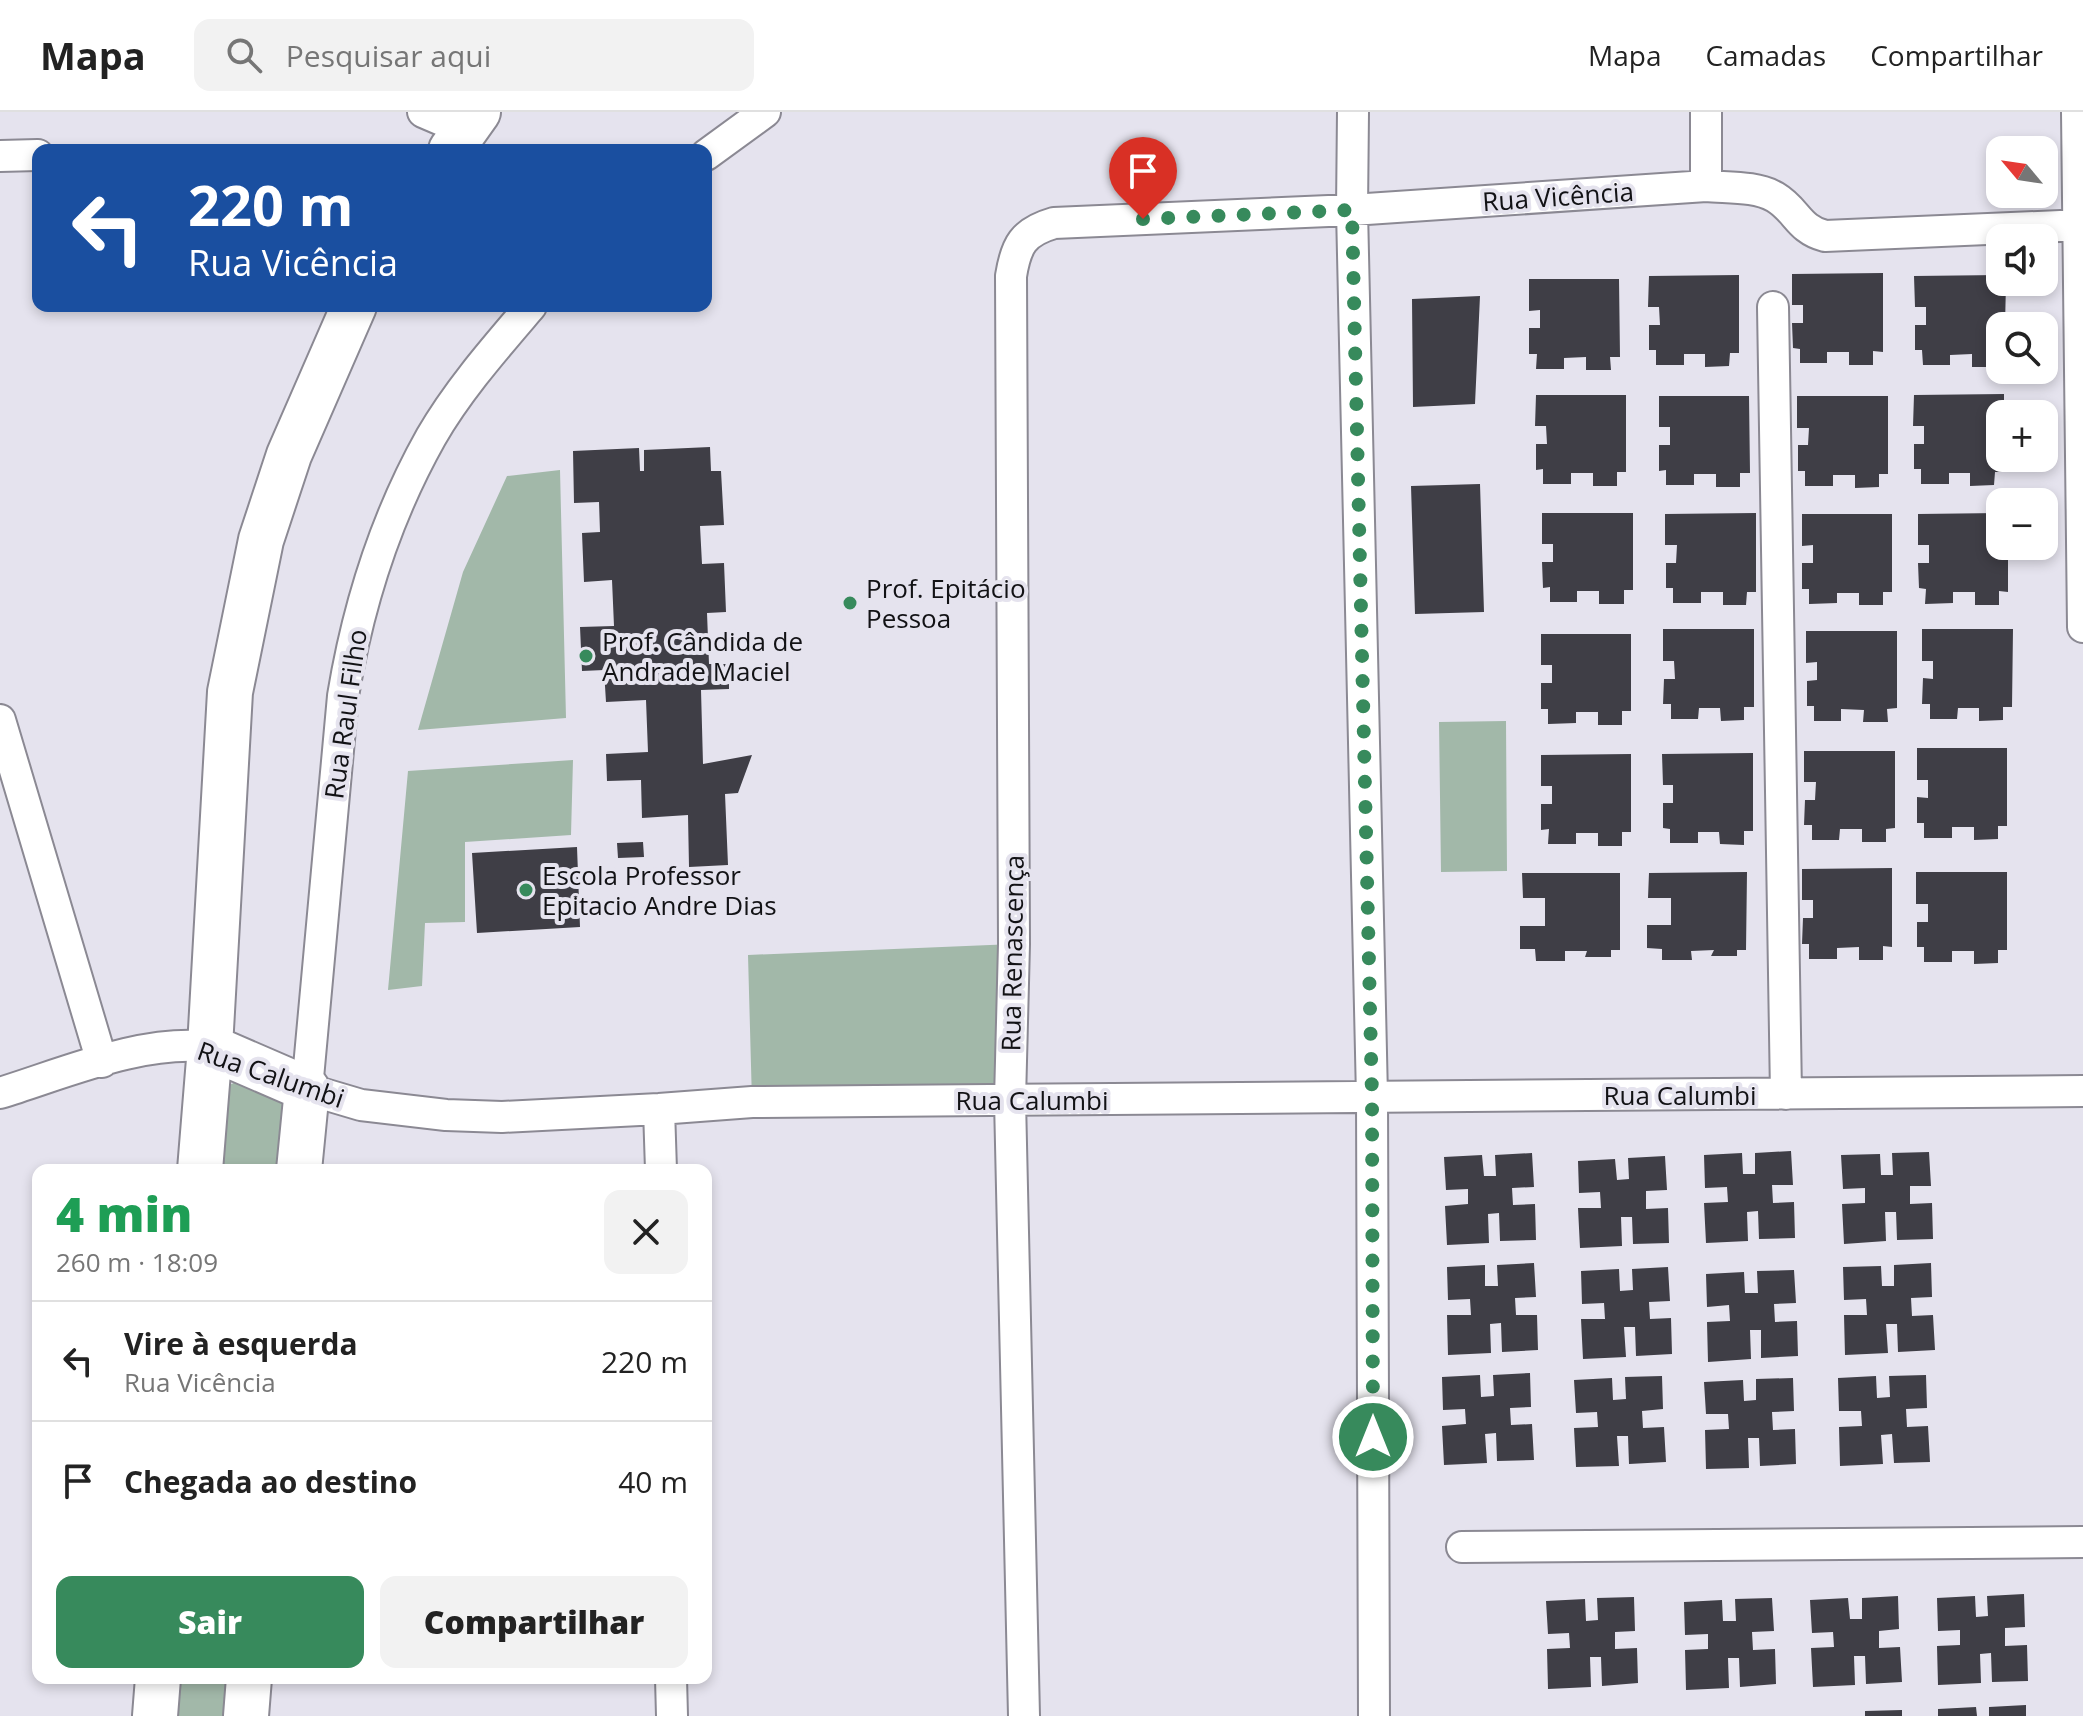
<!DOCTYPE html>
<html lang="pt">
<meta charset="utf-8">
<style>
body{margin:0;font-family:"Open Sans",sans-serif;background:#f2f2f2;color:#222;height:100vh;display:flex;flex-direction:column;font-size:30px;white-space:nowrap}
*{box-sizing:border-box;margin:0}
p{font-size:26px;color:#767676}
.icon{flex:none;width:44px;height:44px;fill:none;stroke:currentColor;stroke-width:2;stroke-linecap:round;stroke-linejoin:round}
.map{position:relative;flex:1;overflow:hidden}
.panel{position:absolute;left:32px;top:1052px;width:680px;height:520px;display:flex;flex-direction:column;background:#fff;border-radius:16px;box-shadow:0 4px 12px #0003}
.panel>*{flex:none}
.banner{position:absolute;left:32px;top:32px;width:680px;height:168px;border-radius:16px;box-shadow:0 4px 12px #0003;background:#1a4fa0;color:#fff;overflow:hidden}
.needle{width:52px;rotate:299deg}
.controls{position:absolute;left:1986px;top:24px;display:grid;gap:16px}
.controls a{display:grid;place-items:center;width:72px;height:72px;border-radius:16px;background:#fff;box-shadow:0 4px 12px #0003;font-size:40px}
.pin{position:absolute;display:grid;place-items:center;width:68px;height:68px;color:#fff;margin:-82px -34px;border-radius:50% 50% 50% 0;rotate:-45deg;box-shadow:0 0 8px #0007}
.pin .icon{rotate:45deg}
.me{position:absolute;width:88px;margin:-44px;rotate:0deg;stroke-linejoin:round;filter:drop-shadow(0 0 6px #0008)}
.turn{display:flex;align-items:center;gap:28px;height:168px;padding:0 24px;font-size:36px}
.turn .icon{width:104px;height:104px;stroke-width:2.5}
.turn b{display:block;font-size:56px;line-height:68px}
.round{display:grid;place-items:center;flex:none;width:84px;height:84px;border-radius:16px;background:#f2f2f2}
.summary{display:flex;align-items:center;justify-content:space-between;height:136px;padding:0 24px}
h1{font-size:48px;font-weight:800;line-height:60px;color:#1e9e55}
.primary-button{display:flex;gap:16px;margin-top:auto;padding:16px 24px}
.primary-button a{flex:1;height:92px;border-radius:16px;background:#378a5c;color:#fff;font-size:32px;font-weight:800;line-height:92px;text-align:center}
.primary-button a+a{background:#f2f2f2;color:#222}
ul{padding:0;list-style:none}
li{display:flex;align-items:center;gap:24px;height:120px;padding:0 24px;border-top:2px solid #e0e0e0}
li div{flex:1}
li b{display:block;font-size:30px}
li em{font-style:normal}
header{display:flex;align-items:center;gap:48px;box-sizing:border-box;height:112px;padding:0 40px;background:#fff;border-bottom:2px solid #e0e0e0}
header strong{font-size:38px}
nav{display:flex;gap:44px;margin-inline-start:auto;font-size:28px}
.search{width:560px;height:72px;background:#f2f2f2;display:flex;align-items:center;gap:20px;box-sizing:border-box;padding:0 28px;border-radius:16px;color:#767676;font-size:30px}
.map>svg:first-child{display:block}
</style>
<header>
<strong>Mapa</strong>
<div class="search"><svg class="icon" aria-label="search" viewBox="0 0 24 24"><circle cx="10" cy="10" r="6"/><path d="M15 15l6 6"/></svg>Pesquisar aqui</div>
<nav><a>Mapa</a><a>Camadas</a><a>Compartilhar</a></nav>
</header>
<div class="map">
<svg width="2083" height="1604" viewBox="0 0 2083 1604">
<rect width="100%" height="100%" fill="#e5e3ee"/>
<path fill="#a2b8a9" d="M560 358 566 606 418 618 463 460 507 364Z
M1506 609 1507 759 1441 760 1439 610Z
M573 648 571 723 465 730V810L425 811 422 874 388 878 408 659Z
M1014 832 1010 988 752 990 748 843Z
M257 959 305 993 299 1058H202L208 984Z
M159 1566H249L245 1604H156Z"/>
<path fill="#3f3e46" d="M1883 161V240L1873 239V253H1849V240H1827V251H1800V237L1793 236 1792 211H1803V193H1792V162Z
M1739 163V241H1730L1729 254 1705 255V242H1684V253H1656V238H1649V213H1660L1659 195H1648L1649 164Z
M2000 163V170H2006L2005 214H2000V241H1996V255H1972V242L1950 243V253H1923L1922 238H1915V213H1926V195H1915L1914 164Z
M1529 167H1619L1620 245H1610L1611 258H1586V245L1564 246V257H1536L1537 242H1529V216H1540V198L1529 199Z
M1480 184 1475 292 1413 295 1412 187Z
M2004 282V302H2000V346H2004V360H1995L1994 373 1970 374V361H1949V372H1921V357H1914V332H1924V314H1913L1914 283Z
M1536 283H1626V360H1617V374H1593V361H1571V372H1543V357L1536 358V332H1547L1546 314H1535Z
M1659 284H1749L1750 361H1740V375H1716V362H1694V373H1666V358L1659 359V333H1670V315H1659Z
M1797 284H1888V362H1879V375L1855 376V363H1833V374H1805V359H1798V333H1808L1809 316H1797Z
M710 335 711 359H721L724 413 700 414 702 452 724 451 726 500 707 501 709 552H729V577L701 578 703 652 752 643 738 681 725 682 728 753 689 755 688 703 642 706 641 668 607 669 606 642 648 640 646 588 606 590 604 558 582 559 580 515 614 514 612 468 584 470 582 421 600 420 599 390 574 391 573 339 639 336 640 359H644V338Z
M1480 372 1484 500 1415 502 1411 374Z
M1542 401H1633V478H1624V492H1599V479H1577V490H1550V475L1543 476 1542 450H1553V432H1542Z
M1756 401V480H1747L1746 493H1723V480H1701V491H1673V476H1666V451H1676L1677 433H1665V402Z
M2000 401V434H2008V480L1999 479V493H1975V480H1953V491L1925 492 1926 477 1919 476 1918 451H1929V433H1918V402Z
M1802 402H1892V480H1883V493H1859V481H1837V491L1809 492V477H1802V451H1813V433L1802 434Z
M1663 517H1754V595H1744V608L1721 609 1720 596H1699L1698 607H1671V592H1663L1664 567H1675L1674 549H1663Z
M1922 517H2013L2012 595H2003V608L1979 609V596H1958L1957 607H1930V592H1922L1923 566 1933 567V549H1922Z
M1806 519H1897V596L1887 597 1888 610H1863L1864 598 1841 597V609H1814V594H1807V569L1817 568V550L1806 551Z
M1541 522H1631V599H1622V613H1598V600H1576V611L1548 612V597H1541V571H1552V553H1541Z
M1917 636H2007V714H1998V727L1974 728V715H1952V726H1924V711H1917V685L1928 686V668H1917Z
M1804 639H1895V716L1886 717V730H1862V717H1840L1839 728H1812V713H1804L1805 688H1815L1816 670H1804Z
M1753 641V719H1744V733L1720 732 1719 720H1698V731H1670V717L1663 716V691H1673V673H1663L1662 642Z
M1631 642V720H1622V734H1598V721H1576V732H1548L1549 717 1541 718V692H1552V674H1541V643Z
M643 730 644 745 618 746 617 731Z
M577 735 580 815 477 821 472 741Z
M1892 756V835L1883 834V848H1859V835L1837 836V847H1809V832H1802L1803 806H1813V788H1802V757Z
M1747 760 1746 838H1737V844H1711L1714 838 1691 839 1692 848H1662V837L1647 836V813H1671V786H1648L1649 761Z
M1916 760H2007V838H1998V851L1974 852V839H1952V850H1924V835H1917V810H1928V792H1916Z
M1522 761H1620V838H1611V845H1585L1587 839H1565V849H1536L1535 837H1520V814H1545V786H1523Z
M1791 1039 1793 1073H1772L1773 1091 1794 1090 1795 1126 1759 1127 1758 1099 1747 1100 1748 1129 1706 1131 1704 1091 1728 1090 1727 1075 1705 1076 1704 1043 1742 1041 1743 1062H1755V1041Z
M1929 1040 1931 1074H1910V1092L1932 1091 1933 1127 1897 1128 1896 1100H1885L1886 1129 1844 1132 1842 1092 1865 1091V1076L1843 1077 1841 1043 1880 1042 1881 1063H1893L1892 1041Z
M1532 1041 1534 1075 1512 1076 1513 1093 1535 1092 1536 1128 1500 1129 1499 1101 1488 1102 1489 1131 1447 1133 1445 1094 1468 1092V1077L1446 1078 1444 1045 1482 1043 1484 1064H1496L1495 1043Z
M1665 1044 1667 1078 1646 1079V1097L1668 1096 1669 1131 1633 1132 1632 1105H1621L1622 1134 1580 1136 1578 1096H1601L1600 1080 1579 1081 1578 1049 1615 1047 1617 1068 1629 1067 1628 1046Z
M1534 1151 1536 1185 1515 1186 1516 1203H1537L1538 1238 1502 1240 1501 1211 1490 1212 1491 1241 1448 1243 1447 1203H1471L1470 1187 1448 1188 1447 1155 1485 1153V1174H1498L1497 1153Z
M1931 1151 1932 1185 1911 1186 1912 1204 1933 1203 1935 1238 1898 1240 1897 1212H1886L1888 1241 1845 1243 1844 1203H1867L1866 1187 1844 1188 1843 1155 1881 1154 1882 1174H1894V1153Z
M1668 1155 1670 1189 1649 1190 1650 1207 1671 1206 1672 1242 1636 1244 1635 1215H1624L1626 1245 1583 1247 1581 1207H1605L1604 1191 1582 1192 1581 1159 1619 1157 1620 1179 1633 1178 1632 1157Z
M1794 1158 1796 1191 1774 1192 1775 1210 1797 1209 1798 1244 1761 1246V1218H1750L1751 1247 1708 1250 1707 1210 1730 1209 1729 1193 1707 1195 1706 1162 1744 1160 1745 1181H1758L1757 1159Z
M1530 1261 1531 1295 1510 1296 1511 1313 1532 1312 1534 1348 1497 1349 1496 1321 1485 1322 1487 1351 1444 1353 1442 1314 1466 1312 1465 1297 1443 1298 1442 1265 1480 1263 1481 1285 1494 1284 1493 1263Z
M1926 1263 1927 1296 1906 1297 1907 1315 1928 1314 1930 1350 1894 1351 1892 1322 1881 1323 1883 1352 1840 1354 1839 1315 1862 1314 1861 1299H1839L1838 1266 1876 1264 1877 1286 1890 1285 1889 1264Z
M1662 1264 1663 1297 1642 1299 1643 1316 1664 1315 1666 1350 1629 1352 1628 1324H1617L1619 1354 1576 1355 1574 1316 1598 1315 1597 1300 1576 1301 1574 1268 1612 1266 1613 1288 1626 1287 1625 1265Z
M1793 1266 1794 1299 1772 1300 1773 1318 1795 1317 1796 1352 1760 1354 1759 1326H1748L1749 1356 1706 1357 1705 1318 1729 1317 1728 1302H1706L1704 1270 1743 1268 1744 1289 1756 1288V1267Z
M2024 1482 2025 1515 2005 1516V1534L2027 1533 2028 1569 1992 1570 1991 1541 1980 1542 1981 1571 1938 1573 1937 1534 1960 1533V1518L1938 1519 1937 1486 1975 1484 1976 1505 1988 1504 1987 1484Z
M1898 1484 1899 1517 1879 1519V1536L1900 1535 1902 1570 1866 1572 1865 1544H1854L1855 1573 1813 1575 1811 1536 1834 1535 1833 1520 1812 1521 1810 1488 1848 1486 1850 1507H1862V1486Z
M1634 1485 1635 1519 1615 1520V1537L1637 1536 1638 1571 1602 1574 1601 1545H1590L1591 1575 1548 1577 1547 1537 1570 1536 1569 1521 1548 1522 1546 1489 1585 1487 1586 1509 1598 1508 1597 1486Z
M1772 1486 1774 1519 1752 1520 1753 1538 1775 1537 1776 1572 1740 1575 1739 1546H1728L1729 1576 1686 1578 1685 1538 1708 1537V1522L1685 1523 1684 1490 1722 1488 1723 1509H1736L1735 1487Z
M2026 1593V1604H1989V1595Z
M1976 1595 1977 1604H1938V1597Z
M1902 1598V1604H1865V1599Z"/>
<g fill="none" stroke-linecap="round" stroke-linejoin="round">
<g stroke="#8b8993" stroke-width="34">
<path id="street" d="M423 0 465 18
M1353 0 1352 98 1372 985 1374 1604
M1706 0V74
M2077 0 2083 515
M706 43 765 0
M0 44 38 43
M531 194C496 235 458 278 431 325 386 405 358 493 343 584L307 977 361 993 446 1003 502 1005 659 997 752 990 2083 979
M1773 195 1786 982
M0 608 102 950
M0 981C65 961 142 927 210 935
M659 997 661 1058
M1462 1435 2083 1430
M671 1566 672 1604
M1024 1604 1010 988 1014 832 1011 164C1016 133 1023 120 1054 111L1352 98 1706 74C1729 76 1756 74 1775 85 1797 98 1798 117 1825 124L2083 113"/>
</g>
<g stroke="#8b8993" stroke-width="48">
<path id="secondary" d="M451 38 478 0
M210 935 307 977 299 1058
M200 1058 210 935 230 580 261 428 289 343 354 194
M155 1604 158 1566
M246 1604 249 1566"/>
</g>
<use href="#street" stroke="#fff" stroke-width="30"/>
<use href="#secondary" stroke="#fff" stroke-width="44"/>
</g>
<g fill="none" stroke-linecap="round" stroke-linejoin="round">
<path stroke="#378a5c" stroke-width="14" stroke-dasharray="0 25.2" d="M1143 107 1352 98 1372 985 1373 1325"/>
</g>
<g fill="#378a5c" stroke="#e5e3ee" stroke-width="3">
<circle cx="850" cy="491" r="8"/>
<circle cx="586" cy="544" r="8"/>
<circle cx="526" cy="778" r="8"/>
</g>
<g text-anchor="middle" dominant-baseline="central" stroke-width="8" stroke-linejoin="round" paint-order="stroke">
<g font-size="26" fill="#121215" stroke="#e5e3ee">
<text transform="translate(1558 84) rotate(-4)">Rua Vicência</text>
<text transform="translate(345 602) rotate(-82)">Rua Raul Filho</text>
<text transform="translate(1012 841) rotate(-89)">Rua Renascença</text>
<text transform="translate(271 962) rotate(19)">Rua Calumbi</text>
<text x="1680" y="983">Rua Calumbi</text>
<text x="1032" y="988">Rua Calumbi</text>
</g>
<g font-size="26" fill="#121215" stroke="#e5e3ee" text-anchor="start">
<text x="866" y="476">Prof. Epitácio<tspan x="866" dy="30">Pessoa</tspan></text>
<text x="602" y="529">Prof. Cândida de<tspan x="602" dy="30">Andrade Maciel</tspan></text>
<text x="542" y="763">Escola Professor<tspan x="542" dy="30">Epitacio Andre Dias</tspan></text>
</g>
</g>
</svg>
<div class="controls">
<a><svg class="needle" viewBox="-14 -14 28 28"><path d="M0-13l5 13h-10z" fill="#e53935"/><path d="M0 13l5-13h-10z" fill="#767676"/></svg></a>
<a><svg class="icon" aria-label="sound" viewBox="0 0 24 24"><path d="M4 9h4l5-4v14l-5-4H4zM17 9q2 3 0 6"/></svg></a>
<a><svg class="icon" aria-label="search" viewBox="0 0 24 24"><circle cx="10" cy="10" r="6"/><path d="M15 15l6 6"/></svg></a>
<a>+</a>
<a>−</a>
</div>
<div class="pin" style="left:1143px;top:107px;background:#d93025"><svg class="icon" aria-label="arrive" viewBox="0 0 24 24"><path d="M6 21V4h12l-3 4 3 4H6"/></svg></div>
<svg class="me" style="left:1373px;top:1325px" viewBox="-20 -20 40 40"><circle r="17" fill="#378a5c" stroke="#fff" stroke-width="3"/><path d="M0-11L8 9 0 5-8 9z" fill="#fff"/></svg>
<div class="banner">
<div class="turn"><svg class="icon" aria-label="left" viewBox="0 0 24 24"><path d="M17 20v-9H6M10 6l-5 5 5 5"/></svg><div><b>220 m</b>Rua Vicência</div></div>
</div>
<section class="panel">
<div class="summary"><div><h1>4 min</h1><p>260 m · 18:09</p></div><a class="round"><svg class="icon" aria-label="close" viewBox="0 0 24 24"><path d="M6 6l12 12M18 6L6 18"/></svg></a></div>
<ul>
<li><svg class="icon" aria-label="left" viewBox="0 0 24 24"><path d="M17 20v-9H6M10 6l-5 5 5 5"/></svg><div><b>Vire à esquerda</b><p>Rua Vicência</p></div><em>220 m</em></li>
<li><svg class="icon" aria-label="arrive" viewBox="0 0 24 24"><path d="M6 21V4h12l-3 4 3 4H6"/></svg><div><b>Chegada ao destino</b></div><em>40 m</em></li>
</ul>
<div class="primary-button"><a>Sair</a><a>Compartilhar</a></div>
</section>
</div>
